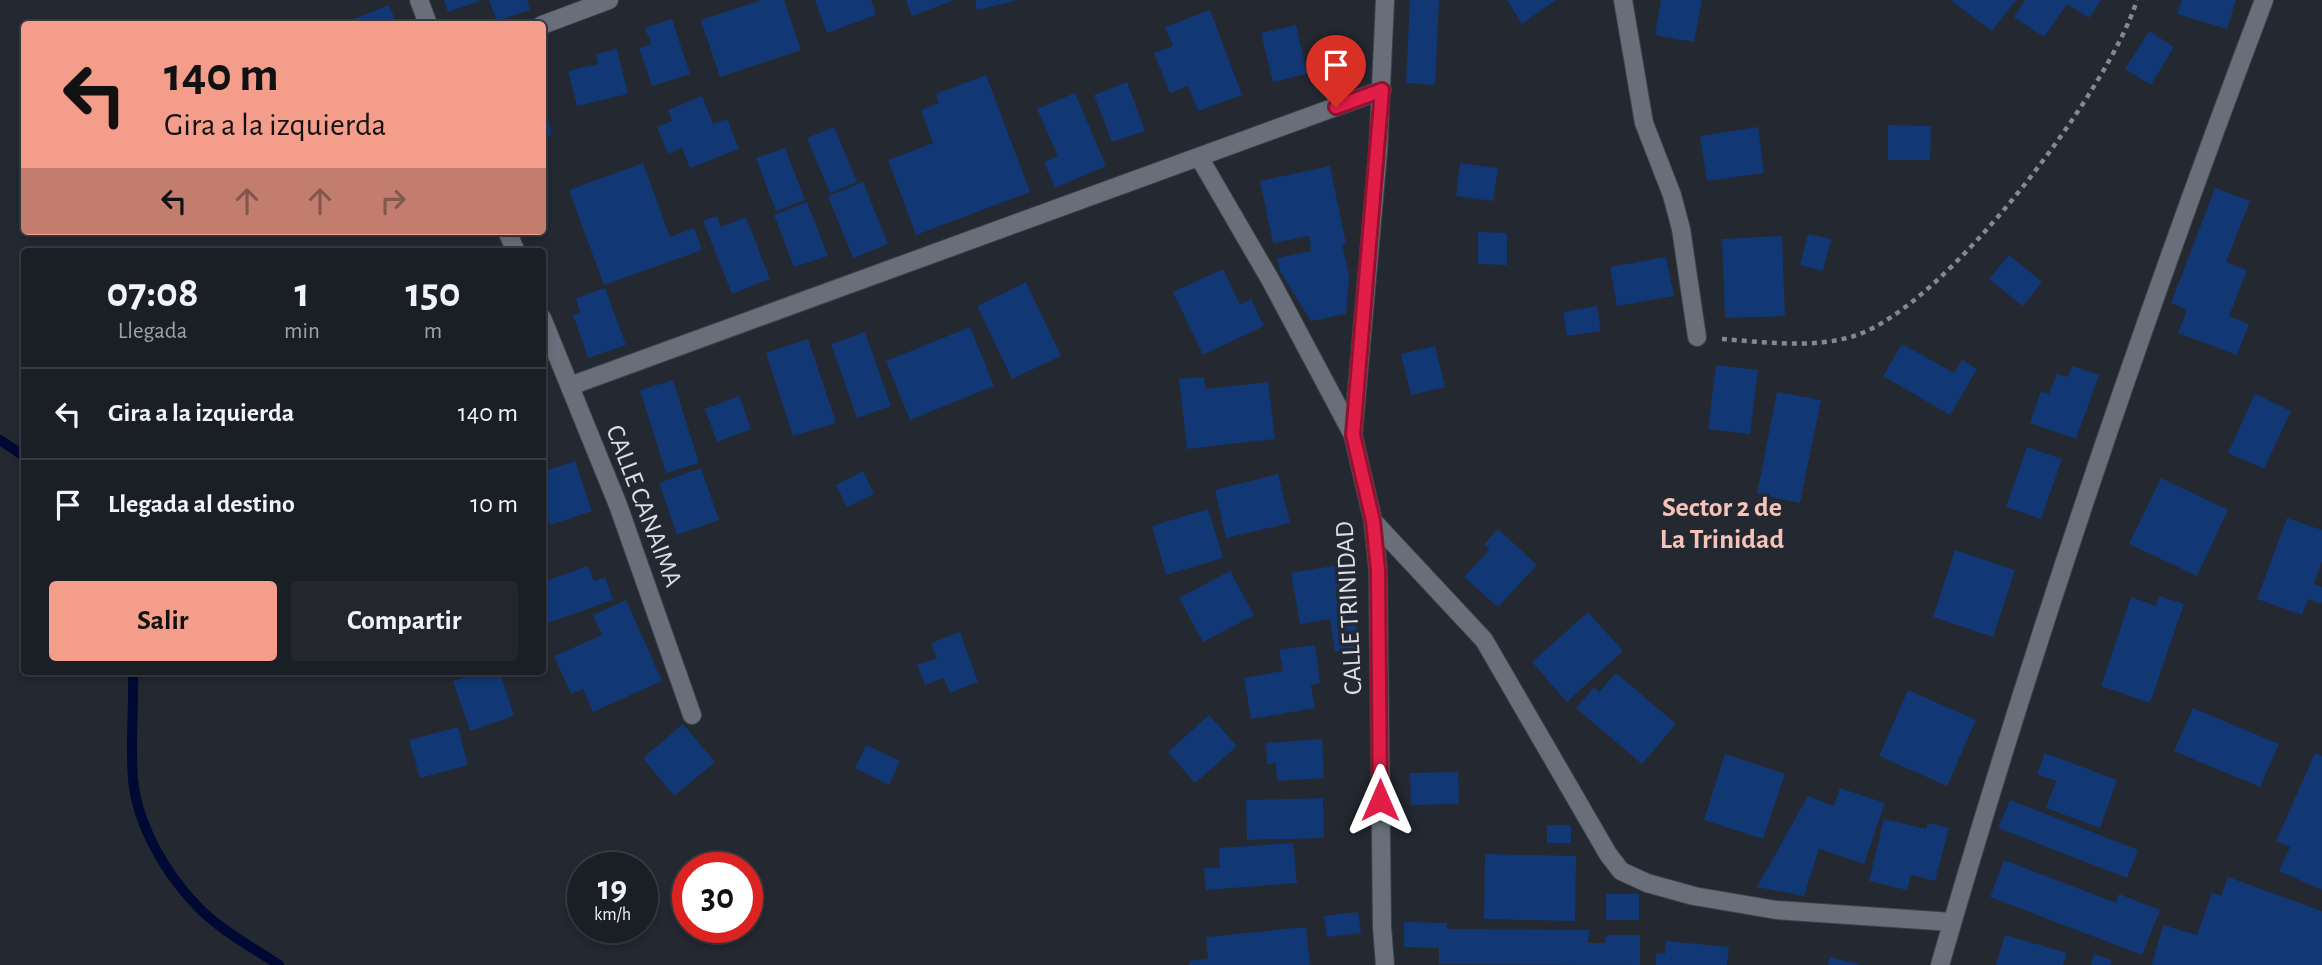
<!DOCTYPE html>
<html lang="es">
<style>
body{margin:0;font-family:"Alegreya Sans",sans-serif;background:#23272d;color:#f1f3f6;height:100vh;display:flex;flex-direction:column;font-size:26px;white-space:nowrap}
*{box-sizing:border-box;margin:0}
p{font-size:23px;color:#9fa2a7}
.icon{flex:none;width:38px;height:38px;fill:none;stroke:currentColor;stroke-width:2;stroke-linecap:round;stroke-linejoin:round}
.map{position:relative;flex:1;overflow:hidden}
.details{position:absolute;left:21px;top:248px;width:525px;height:427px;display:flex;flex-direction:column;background:#1a1e25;border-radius:7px;box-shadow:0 4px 10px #0003,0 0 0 2px #383c42}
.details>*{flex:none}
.hud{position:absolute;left:21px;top:21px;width:525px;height:214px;border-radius:7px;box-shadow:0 4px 10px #0003,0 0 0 2px #383c42;background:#f49d8b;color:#111;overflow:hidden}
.speed{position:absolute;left:567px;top:852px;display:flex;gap:14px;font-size:35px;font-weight:700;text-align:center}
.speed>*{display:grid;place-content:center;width:91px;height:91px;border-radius:50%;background:#1a1e25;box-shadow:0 4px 10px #0003,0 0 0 2px #383c42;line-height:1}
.speed small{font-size:18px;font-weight:400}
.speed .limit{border:10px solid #d22;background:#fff;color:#111}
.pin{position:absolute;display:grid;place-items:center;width:60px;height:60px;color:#fff;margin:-72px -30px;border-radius:50% 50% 50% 0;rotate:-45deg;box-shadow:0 0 7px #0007}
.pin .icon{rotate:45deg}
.me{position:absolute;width:77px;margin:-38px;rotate:0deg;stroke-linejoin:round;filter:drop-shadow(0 0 5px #0008)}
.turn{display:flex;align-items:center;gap:24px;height:147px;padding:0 28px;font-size:32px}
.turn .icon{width:91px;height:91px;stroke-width:2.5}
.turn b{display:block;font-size:49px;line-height:60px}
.lanes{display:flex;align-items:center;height:66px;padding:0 28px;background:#0003;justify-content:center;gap:35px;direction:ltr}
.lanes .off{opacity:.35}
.eta{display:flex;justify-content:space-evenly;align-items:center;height:119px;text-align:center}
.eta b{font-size:42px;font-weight:700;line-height:49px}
.action{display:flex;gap:14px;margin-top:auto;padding:14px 28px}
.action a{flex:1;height:80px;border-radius:7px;background:#f49d8b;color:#111;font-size:28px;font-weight:700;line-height:80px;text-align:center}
.action a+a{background:#23272d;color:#f1f3f6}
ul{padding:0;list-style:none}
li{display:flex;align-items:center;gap:21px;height:91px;padding:0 28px;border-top:2px solid #383c42}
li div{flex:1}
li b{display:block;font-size:26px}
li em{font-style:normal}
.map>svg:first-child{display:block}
</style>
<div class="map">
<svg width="2322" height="965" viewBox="0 0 2322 965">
<rect width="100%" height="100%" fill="#232831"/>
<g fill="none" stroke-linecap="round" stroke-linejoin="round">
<path stroke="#000834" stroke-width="10" d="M0 440 24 456
M133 672C134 708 130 743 133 779 137 824 165 873 197 906 220 930 252 947 279 965"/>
</g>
<path fill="#113874" d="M444 0H482L448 12Z
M489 0H527L530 10 497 21Z
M762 0H784L801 50 720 77 701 20Z
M815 0H871L876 15 827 33Z
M906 0H954L912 16Z
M975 0H1015V1L977 10Z
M1410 0H1439L1435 85 1406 83Z
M1507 0H1556L1522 24Z
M1661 0H1702L1694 42 1655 35Z
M1950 0H2016L1992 31Z
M2025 0H2101L2089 18 2067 4 2044 37 2014 17Z
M2182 0H2236L2227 29 2177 14Z
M389 5 397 24H341Z
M1210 10 1242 95 1198 111 1188 86 1170 93 1154 53 1173 46 1165 27Z
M672 19 690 74 652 86 639 48 651 44 645 28Z
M1296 25 1307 74 1273 82 1261 33Z
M2149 31 2174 47 2151 85 2125 69Z
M617 49 628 94 577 106 568 71 598 64 596 54Z
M986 75 1030 192 916 235 888 160 933 143 921 110 939 103 936 94Z
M1127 82 1145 131 1112 142 1094 95Z
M1075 93 1106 166 1055 188 1044 162 1058 156 1037 109Z
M542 95 552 135 542 137Z
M702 96 713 124 727 119 739 149 690 168 682 148 668 154 657 127 672 121 668 110Z
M1888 125 1931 126 1930 160H1888Z
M834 127 857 182 830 193 807 138Z
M1758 127 1764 173 1707 181 1700 136Z
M785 148 805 200 776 211 756 158Z
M643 163 670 237 694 228 702 250 604 285 569 190Z
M1460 163 1498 168 1493 201 1456 196Z
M1330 166 1346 244H1342L1349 276 1346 314 1311 321 1280 271 1277 258 1311 251 1309 236 1273 243 1260 181Z
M863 182 888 244 853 258 828 196Z
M2215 188 2250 201 2226 262 2247 270 2229 316 2249 324 2237 355 2178 333 2187 310 2171 303Z
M807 202 828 256 794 267 774 215Z
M717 216 721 227 746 217 770 279 732 294 703 221Z
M1478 232 1507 233V265L1478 264Z
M1808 234 1831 239 1823 271 1800 265Z
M1782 236 1785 316 1725 318 1722 239Z
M2009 255 2042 282 2023 306 1989 279Z
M1666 257 1674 296 1617 306 1610 267Z
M1223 269 1240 305 1251 299 1264 326 1203 355 1173 292Z
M1026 282 1061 356 1012 379 977 306Z
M605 288 626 345 588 358 573 315 580 312 576 298Z
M1597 306 1601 331 1567 336 1563 312Z
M970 327 994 386 910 420 886 361Z
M865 332 891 406 857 418 831 344Z
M808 339 836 423 793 436 766 353Z
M1902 344 1954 373 1962 360 1977 369 1950 415 1883 376Z
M1435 346 1445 387 1411 395 1401 354Z
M1716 365 1758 370 1750 434 1708 429Z
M2072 366 2099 375 2076 439 2030 423 2041 391 2049 394 2057 374 2068 377Z
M1204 377 1206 389 1268 382 1275 439 1187 449 1179 379Z
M673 380 699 463 666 473 640 390Z
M1777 392 1821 400 1800 503 1757 494Z
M2255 394 2291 411 2264 469 2228 453Z
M739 396 751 429 717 442 705 409Z
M2027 447 2062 459 2041 519 2006 507Z
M575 461 592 511 550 525 542 502V472Z
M701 468 719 520 677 535 659 483Z
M863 471 874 494 847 507 836 485Z
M1278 474 1290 523 1226 538 1215 490Z
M2161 478 2228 510 2197 576 2129 544Z
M1208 509 1223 558 1166 575 1152 526Z
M2287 518 2322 530V561L2314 584 2322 587V602L2321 604 2308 599 2302 615 2257 599Z
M1498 529 1537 565 1498 607 1464 577 1490 549 1484 544Z
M1955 550 2015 570 1993 637 1933 617Z
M1339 565 1347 608 1353 607 1360 648 1335 652 1330 619 1300 624 1291 573Z
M588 566 594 581 605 577 613 600 542 625V582Z
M1230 571 1254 615 1203 642 1179 598Z
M2159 596 2184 604 2150 703 2101 686 2131 597 2156 606Z
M626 600 662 681 593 712 583 689 571 694 554 656 602 635 593 615Z
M1588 612 1623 651 1567 702 1532 662Z
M960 632 978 682 950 693 944 678 925 685 917 665 937 658 931 643Z
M1315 645 1320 683 1311 685 1315 708 1251 719 1244 678 1283 671 1279 650Z
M482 672H500L514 716 470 731 453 681Z
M1616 673 1676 724 1642 764 1576 708 1594 687 1599 692Z
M1908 690 1976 720 1947 786 1879 756Z
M2193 708 2279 744 2260 787 2174 751Z
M1209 715 1237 746 1195 783 1168 752Z
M683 724 715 762 674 796 643 758Z
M458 727 468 765 420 778 409 740Z
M1322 739 1324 778 1277 781 1276 763 1267 764 1266 743Z
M866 745 900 761 889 785 855 768Z
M2045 753 2117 780 2100 828 2046 808 2056 781 2037 774Z
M2315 753 2322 756V890L2279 871 2290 847 2276 841Z
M1725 754 1785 774 1763 839 1704 820Z
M1458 772 1459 804 1411 805 1410 773Z
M1840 788 1885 803 1864 864 1819 849 1804 896 1757 887 1808 796 1834 806Z
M1323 798 1324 838 1247 840 1246 800Z
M2010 800 2138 850 2127 878 1998 828Z
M1884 819 1926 829 1928 823 1949 828 1935 881 1911 875 1907 890 1869 881Z
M1547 825H1571V843H1547Z
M1293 843 1297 883 1206 890 1204 868H1220L1219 848Z
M1485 854 1576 856 1575 921 1484 919Z
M2004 860 2116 903 2119 894 2160 910 2142 955 1990 897Z
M2228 877 2322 911V965H2152L2163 925 2197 935 2212 893 2221 896Z
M1606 894H1639V920H1606Z
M1358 912 1361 933 1327 937 1324 916Z
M1404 922 1447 923V929L1589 930 1588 943H1605L1606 935H1640V965L1439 964V948L1404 947Z
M1306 927 1310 965H1189V961L1208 959 1206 937Z
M2005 935 2067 953 2063 965H1996Z
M1666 941 1729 947 1727 965H1656V953L1665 954Z
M2094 954 2112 960 2110 965H2091Z
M1830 957 1859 964V965H1828Z"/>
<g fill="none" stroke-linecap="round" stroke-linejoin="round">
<g stroke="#3e434a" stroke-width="20">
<path id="minor" d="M419 0 428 24
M1623 0 1644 123 1672 195 1681 229 1697 337
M542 25 609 0
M1199 157 1271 281 1353 435
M507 231 516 252
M542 318 618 505 692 715
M570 386 1382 90
M1373 521 1484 640 1608 854 1621 871 1647 883 1694 896 1776 910 1952 922
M1385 965 1382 927 1378 570 1373 521 1353 435 1378 152 1385 0
M1940 965C2034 639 2144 317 2264 0"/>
</g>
<path stroke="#848990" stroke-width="4.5" stroke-dasharray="5 5" stroke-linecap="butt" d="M1722 339C1764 342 1813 349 1854 336 1946 307 2109 90 2137 0"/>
<use href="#minor" stroke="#686f7a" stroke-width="18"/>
</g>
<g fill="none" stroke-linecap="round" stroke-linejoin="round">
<g stroke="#92132f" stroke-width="18">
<path id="route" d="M1336 107 1382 90 1353 435 1373 521 1378 570 1380 800"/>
</g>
<use href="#route" stroke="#e11d48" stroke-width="12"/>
</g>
<g text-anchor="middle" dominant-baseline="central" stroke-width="7" stroke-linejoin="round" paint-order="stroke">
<g font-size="26" fill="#dce0e6" stroke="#232831">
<text transform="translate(644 506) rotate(69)">CALLE CANAIMA</text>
<text transform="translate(1349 608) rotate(-93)">CALLE TRINIDAD</text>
</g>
<g font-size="28" font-weight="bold" fill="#f5c3b8" stroke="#232831">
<text x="1722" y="508">Sector 2 de<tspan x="1722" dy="32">La Trinidad</tspan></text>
</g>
</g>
</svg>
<div class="speed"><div>19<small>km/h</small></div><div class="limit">30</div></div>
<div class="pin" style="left:1336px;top:107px;background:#d93025"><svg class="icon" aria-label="arrive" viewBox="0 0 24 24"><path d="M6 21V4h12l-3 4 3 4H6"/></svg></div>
<svg class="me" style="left:1380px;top:800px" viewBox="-20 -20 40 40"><path d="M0-17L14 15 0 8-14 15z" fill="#e11d48" stroke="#fff" stroke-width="4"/></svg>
<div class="hud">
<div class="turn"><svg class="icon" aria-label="left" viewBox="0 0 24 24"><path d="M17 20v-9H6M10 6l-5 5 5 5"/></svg><div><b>140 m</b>Gira a la izquierda</div></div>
<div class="lanes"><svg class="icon" aria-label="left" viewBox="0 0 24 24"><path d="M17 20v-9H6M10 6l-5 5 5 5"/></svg><svg class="icon off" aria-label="ahead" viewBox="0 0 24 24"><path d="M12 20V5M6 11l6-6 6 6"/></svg><svg class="icon off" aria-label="ahead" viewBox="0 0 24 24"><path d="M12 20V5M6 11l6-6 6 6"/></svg><svg class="icon off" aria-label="right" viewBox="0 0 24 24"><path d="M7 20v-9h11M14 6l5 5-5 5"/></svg></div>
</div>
<section class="details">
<div class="eta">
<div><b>07:08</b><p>Llegada</p></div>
<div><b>1</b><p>min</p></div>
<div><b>150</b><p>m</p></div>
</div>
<ul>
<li><svg class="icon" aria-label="left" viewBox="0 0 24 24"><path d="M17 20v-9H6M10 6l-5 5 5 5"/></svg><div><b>Gira a la izquierda</b></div><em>140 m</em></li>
<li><svg class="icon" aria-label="arrive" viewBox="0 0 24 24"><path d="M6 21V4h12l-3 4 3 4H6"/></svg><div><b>Llegada al destino</b></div><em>10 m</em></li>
</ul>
<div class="action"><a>Salir</a><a>Compartir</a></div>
</section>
</div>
